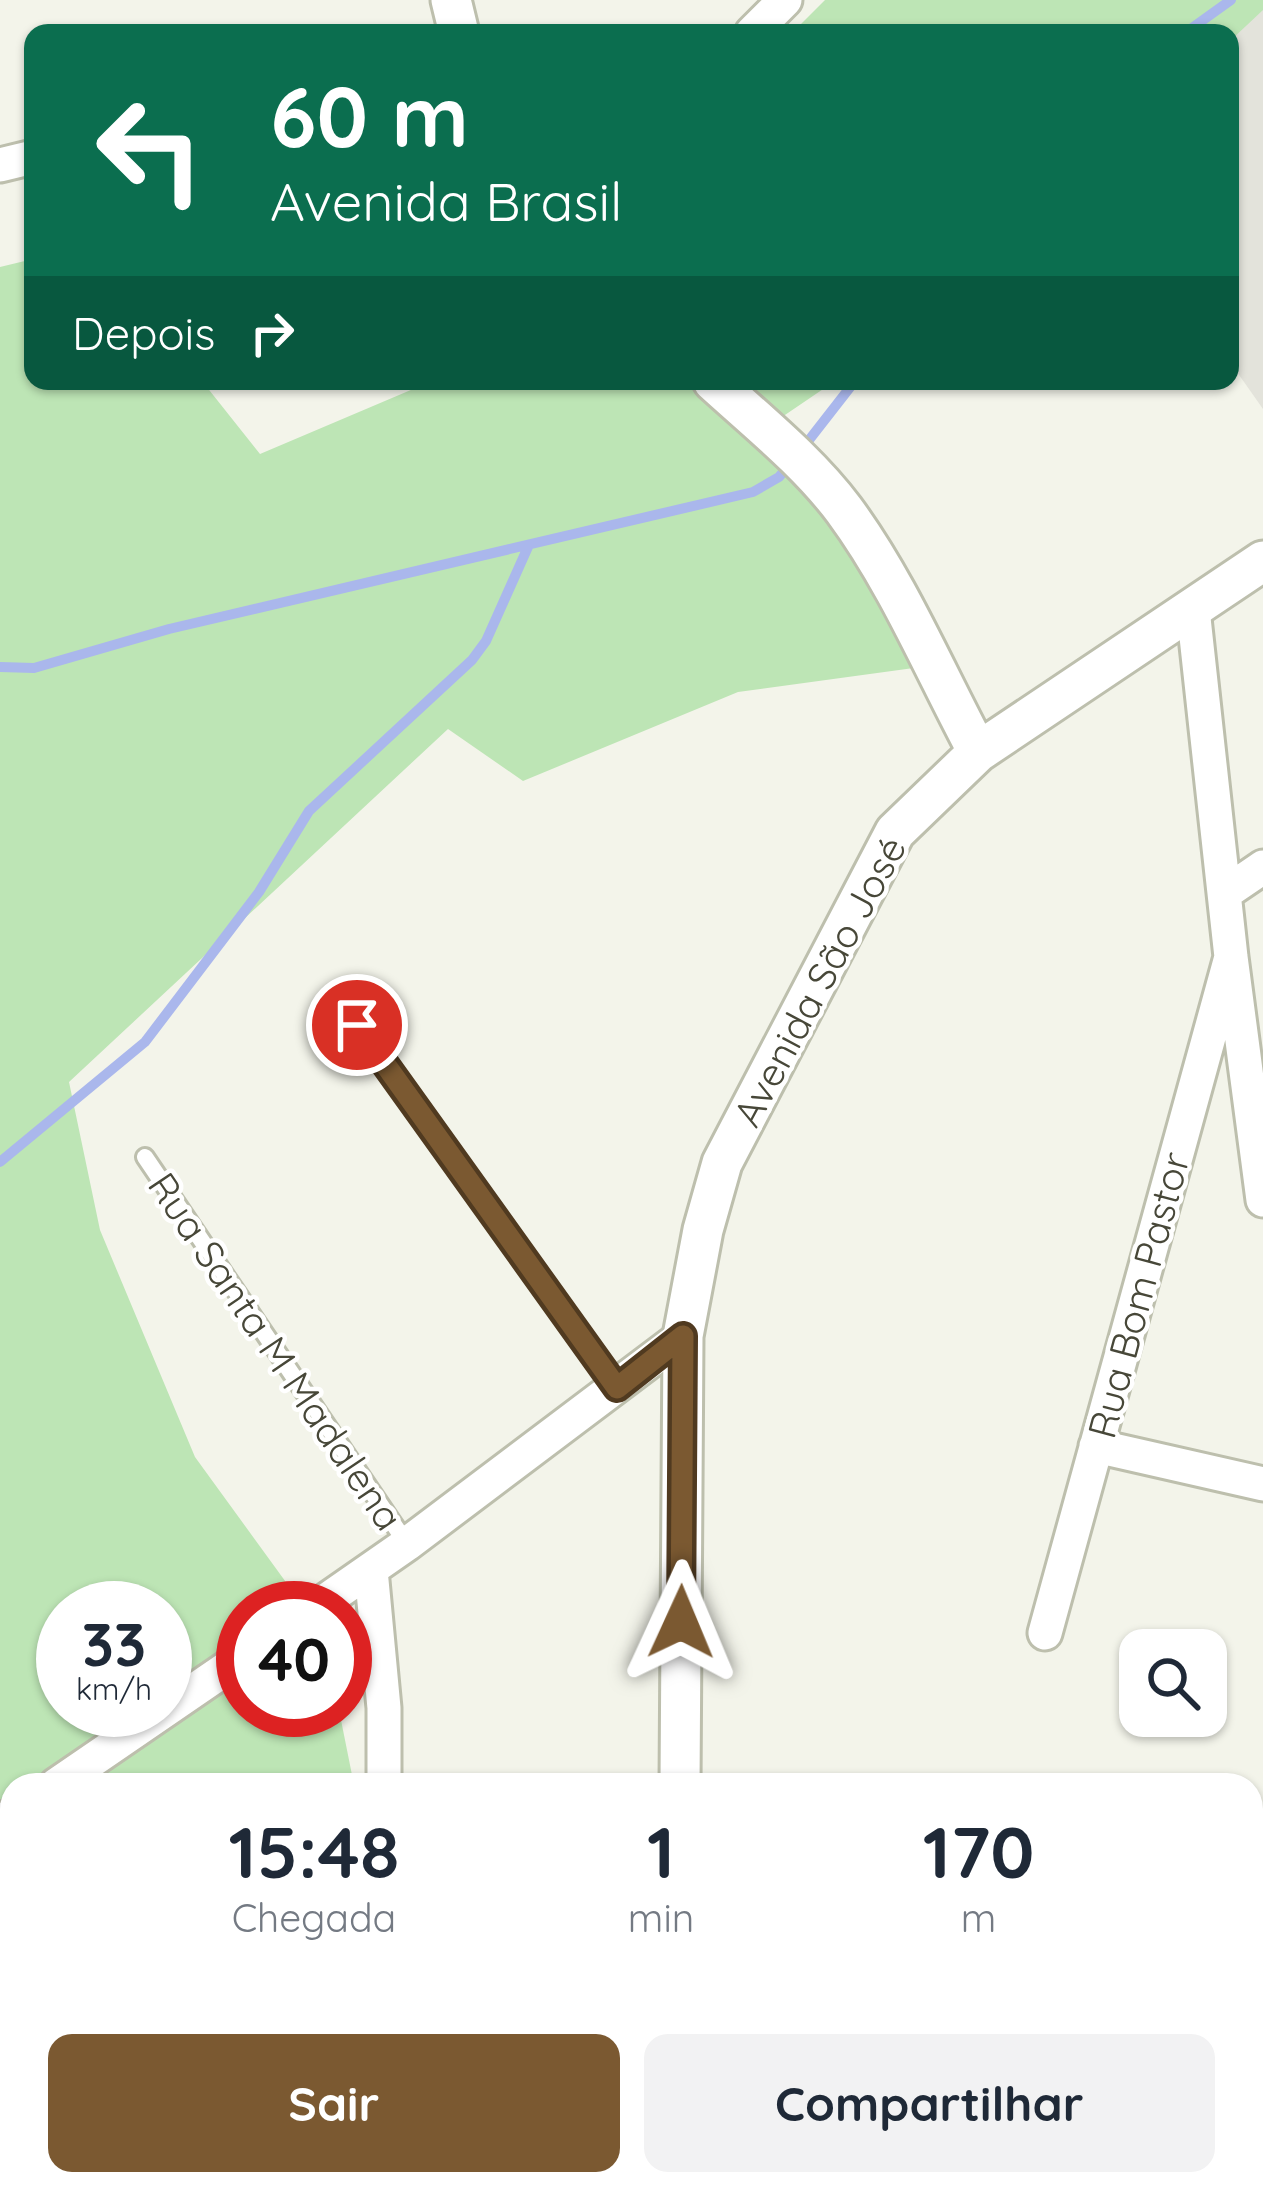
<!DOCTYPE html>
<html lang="pt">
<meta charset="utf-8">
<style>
body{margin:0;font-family:Quicksand,sans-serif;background:#f2f2f3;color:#1f2937;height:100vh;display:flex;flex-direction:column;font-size:45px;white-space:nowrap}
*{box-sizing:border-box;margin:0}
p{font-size:39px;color:#747a83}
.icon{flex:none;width:66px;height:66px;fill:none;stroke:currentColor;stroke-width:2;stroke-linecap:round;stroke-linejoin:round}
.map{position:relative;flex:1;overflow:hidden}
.panel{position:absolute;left:0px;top:1773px;width:1263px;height:423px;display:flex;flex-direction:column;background:#fff;border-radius:36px 36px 0 0;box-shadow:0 3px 9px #0004}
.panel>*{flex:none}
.guide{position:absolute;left:24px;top:24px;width:1215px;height:366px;border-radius:24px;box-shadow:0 3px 9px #0004;background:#0b6e4f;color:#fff;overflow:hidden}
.tools{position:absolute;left:1119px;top:1629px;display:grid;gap:24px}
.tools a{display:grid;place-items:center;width:108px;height:108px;border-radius:24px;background:#fff;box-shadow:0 3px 9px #0004;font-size:60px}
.speed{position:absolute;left:36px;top:1581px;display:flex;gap:24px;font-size:60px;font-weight:700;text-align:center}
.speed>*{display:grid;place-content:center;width:156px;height:156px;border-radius:50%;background:#fff;box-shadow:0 3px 9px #0004;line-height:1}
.speed small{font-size:30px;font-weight:400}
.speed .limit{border:18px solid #d22;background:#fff;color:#111}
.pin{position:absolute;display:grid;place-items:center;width:102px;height:102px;color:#fff;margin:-51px;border:6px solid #fff;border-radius:50%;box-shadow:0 3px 12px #0007}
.me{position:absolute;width:132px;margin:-66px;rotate:1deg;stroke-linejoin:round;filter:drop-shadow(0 0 9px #0008)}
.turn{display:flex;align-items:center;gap:42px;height:252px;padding:0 48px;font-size:54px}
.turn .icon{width:156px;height:156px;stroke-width:2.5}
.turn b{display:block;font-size:84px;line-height:102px}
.then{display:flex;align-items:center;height:114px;padding:0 48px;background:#0003;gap:24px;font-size:45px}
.eta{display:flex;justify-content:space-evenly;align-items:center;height:204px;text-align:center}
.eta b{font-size:72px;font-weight:800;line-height:84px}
.button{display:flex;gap:24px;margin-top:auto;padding:24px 48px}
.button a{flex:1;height:138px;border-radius:24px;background:#7b5931;color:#fff;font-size:48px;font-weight:800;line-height:138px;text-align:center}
.button a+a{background:#f2f2f3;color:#1f2937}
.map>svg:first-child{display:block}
</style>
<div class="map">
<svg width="1263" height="2194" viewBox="0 0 1263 2194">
<rect width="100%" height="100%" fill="#f3f4ea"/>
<path fill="#e3e3db" d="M1263 0V409L1230 362V33H1185Z"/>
<path fill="#bde5b5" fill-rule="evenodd" d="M825 0H1263V10L1230 41V33H792Z
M33 259V381H202L260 454 432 381H835L782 417 921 667 738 692 523 781 448 729 69 1082 100 1230 195 1457 288 1585 298 1608H243V1710H339L354 1785H12V1938L0 1941V267ZM63 1608H165V1710H63Z"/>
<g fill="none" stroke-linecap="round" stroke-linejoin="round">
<path stroke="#aab7ec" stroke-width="10" d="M1185 33 1231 0
M802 449 855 381
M0 667 34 668 169 629 753 492 779 477 790 464
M0 1162 145 1042 259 892 309 811 472 660 486 641 528 547
M1251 2167 1263 2140
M1239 2194 1243 2184"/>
<g stroke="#bdbfad" stroke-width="22">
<path id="service" d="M357 1025 617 1388
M145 1157 407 1544"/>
</g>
<g stroke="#bdbfad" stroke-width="39">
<path id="minor" d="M752 33 785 0
M0 165 33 157
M1193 609 1231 957 1263 1200
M1225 893 1263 867
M1096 1446 1263 1484
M371 1570 384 1708V1785
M315 1608 407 1544 683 1336
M1045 1633 1231 957
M56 1785 243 1657
M0 1823 12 1815
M1251 2082 1263 2083
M78 2194 79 2184
M374 2194V2184
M523 2194 595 2184"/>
</g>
<g stroke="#bdbfad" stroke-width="45">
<path id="tertiary" d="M451 0 459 33
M713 381C758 422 808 462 844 510 898 583 935 672 978 752
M680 1785 683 1336 703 1230 722 1163 895 832 978 752 1263 561
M732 2184 736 2194"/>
</g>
<use href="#service" stroke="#fff" stroke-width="16"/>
<use href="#minor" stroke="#fff" stroke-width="33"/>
<use href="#tertiary" stroke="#fff" stroke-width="39"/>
</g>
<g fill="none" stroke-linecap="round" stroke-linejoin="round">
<g stroke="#503a20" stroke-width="30">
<path id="route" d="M357 1025 617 1388 683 1336 681 1622"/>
</g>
<use href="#route" stroke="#7b5931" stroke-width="21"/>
</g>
<g text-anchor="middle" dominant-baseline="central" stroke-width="9" stroke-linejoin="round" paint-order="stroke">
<g font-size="39" fill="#474738" stroke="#fff">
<text transform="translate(819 981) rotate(-62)">Avenida São José</text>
<text transform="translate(1138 1295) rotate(-75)">Rua Bom Pastor</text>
<text transform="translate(276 1351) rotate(56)">Rua Santa M Madalena</text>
</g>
</g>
</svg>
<div class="tools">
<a><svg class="icon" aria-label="search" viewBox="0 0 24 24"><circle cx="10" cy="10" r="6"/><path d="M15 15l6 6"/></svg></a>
</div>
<div class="speed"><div>33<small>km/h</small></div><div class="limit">40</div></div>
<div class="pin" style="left:357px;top:1025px;background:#d93025"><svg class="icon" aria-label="arrive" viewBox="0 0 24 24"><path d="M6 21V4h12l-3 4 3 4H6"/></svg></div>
<svg class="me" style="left:681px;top:1622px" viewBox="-20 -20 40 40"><path d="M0-17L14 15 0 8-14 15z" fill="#7b5931" stroke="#fff" stroke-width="4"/></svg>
<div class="guide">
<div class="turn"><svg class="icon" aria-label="left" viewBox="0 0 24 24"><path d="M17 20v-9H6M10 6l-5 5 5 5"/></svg><div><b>60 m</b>Avenida Brasil</div></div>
<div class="then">Depois<svg class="icon" aria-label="right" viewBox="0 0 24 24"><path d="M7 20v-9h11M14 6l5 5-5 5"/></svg></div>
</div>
<section class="panel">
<div class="eta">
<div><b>15:48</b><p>Chegada</p></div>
<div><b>1</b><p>min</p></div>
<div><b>170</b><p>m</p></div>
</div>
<div class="button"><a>Sair</a><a>Compartilhar</a></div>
</section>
</div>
